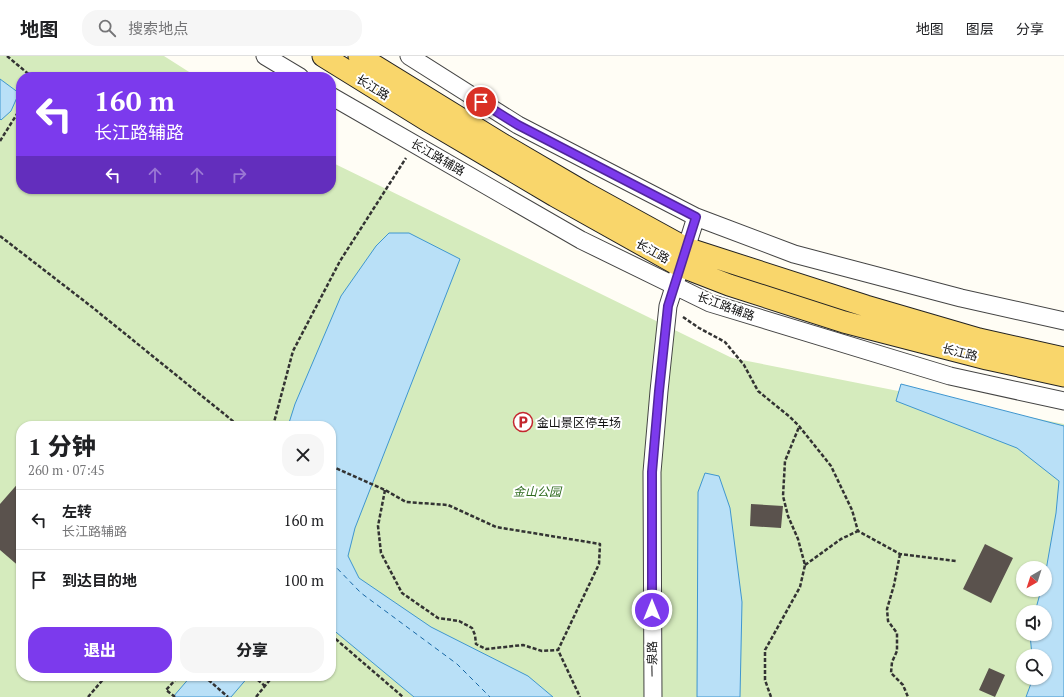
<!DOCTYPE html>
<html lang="zh">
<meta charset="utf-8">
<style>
body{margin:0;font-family:"PT Serif","Noto Sans SC",serif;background:#f6f6f6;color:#202124;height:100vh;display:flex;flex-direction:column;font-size:15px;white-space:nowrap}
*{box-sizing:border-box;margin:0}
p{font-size:13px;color:#757577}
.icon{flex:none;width:22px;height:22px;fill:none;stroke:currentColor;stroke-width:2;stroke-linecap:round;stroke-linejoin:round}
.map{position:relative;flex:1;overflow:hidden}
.panel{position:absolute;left:16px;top:365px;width:320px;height:260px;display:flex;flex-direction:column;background:#fff;border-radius:16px;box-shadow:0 1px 3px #0004}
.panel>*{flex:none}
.hud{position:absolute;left:16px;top:16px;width:320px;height:122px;border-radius:16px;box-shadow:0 1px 3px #0004;background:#7c3aed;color:#fff;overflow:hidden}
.needle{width:26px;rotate:219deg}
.tools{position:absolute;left:1016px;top:505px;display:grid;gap:8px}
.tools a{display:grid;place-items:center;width:36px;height:36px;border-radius:50%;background:#fff;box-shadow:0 1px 3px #0004;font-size:20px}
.pin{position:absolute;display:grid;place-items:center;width:34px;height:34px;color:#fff;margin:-17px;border:2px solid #fff;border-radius:50%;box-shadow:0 1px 4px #0007}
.me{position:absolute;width:44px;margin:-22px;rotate:0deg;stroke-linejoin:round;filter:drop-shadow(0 0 3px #0008)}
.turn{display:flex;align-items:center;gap:14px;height:84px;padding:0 12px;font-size:18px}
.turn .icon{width:52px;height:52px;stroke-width:2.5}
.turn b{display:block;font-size:28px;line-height:34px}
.lanes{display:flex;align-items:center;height:38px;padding:0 12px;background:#0003;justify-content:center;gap:20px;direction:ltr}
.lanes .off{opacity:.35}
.round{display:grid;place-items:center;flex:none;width:42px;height:42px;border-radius:16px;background:#f6f6f6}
.overview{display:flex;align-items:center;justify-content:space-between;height:68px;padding:0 12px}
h1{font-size:24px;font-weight:800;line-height:30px}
.action{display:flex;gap:8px;margin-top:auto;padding:8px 12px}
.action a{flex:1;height:46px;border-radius:16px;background:#7c3aed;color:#fff;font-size:16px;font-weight:800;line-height:46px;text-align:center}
.action a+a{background:#f6f6f6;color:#202124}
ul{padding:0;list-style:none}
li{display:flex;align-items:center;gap:12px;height:60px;padding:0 12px;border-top:1px solid #e0e0e0}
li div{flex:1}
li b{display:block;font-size:15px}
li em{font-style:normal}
header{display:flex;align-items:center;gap:24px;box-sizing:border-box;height:56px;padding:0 20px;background:#fff;border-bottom:1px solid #e0e0e0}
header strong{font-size:19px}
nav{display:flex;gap:22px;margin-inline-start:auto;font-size:14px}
.search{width:280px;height:36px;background:#f6f6f6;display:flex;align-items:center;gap:10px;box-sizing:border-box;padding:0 14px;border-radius:16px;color:#757577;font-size:15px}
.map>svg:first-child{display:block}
</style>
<header>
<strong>地图</strong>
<div class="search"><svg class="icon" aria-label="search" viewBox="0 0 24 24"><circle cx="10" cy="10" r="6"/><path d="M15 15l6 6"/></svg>搜索地点</div>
<nav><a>地图</a><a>图层</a><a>分享</a></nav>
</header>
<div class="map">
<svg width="1064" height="641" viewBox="0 0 1064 641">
<rect width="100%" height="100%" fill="#fffdf5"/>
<path fill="#d5ebbd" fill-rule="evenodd" d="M0 0H164L197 21H21V133H331V106L732 302 1064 368V641H0ZM21 370H331V620H21ZM1023 512H1045V534H1023ZM1023 556H1045V578H1023ZM1023 600H1045V622H1023Z"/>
<path fill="#b9e0f7" stroke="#3f96cf" d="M0 23 19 37 11 55 1 64 0 63Z
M389 177H409L460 203 355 472 348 500 359 522 431 571 528 620 553 641H414L331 572V370H288L295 348 341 240 376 190Z
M901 328 1064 370V641H1026L1033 622H1045V600H1032L1030 578H1045V556H1035L1041 534H1045V520L1056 457 1059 425 1017 392 896 345Z
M705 417 719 420 730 452 742 546 740 641H697L698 436Z
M191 620H249L231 641H173Z"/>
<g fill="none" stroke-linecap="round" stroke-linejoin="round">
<path stroke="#1768a6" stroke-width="1" stroke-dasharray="5 4" stroke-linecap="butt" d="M331 506 361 537 457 608 490 641"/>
</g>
<path fill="#5a524d" d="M21 424V512L0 494V448Z
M751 448 783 450 781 472 750 470Z
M985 488 1013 502 991 547 963 533Z
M989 612 1005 619 995 641 979 634Z"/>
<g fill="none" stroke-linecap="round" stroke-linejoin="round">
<g stroke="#444" stroke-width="19">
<path id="minor" d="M265 0 300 21
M409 0 518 69 696 161 794 198 961 242 1064 265
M331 40 581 184 710 247 950 320 1064 345
M653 641 652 416 659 335 668 250 696 161"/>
</g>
<g stroke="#222" stroke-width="23">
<path id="major" d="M323 0 428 65 555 140 680 210 729 229 844 266 987 303 1064 320
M359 0 502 88 584 136 686 192 866 250 979 283 1064 302"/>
</g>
<path stroke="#333" stroke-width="2.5" stroke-dasharray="4 2" stroke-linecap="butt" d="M7 0 32 21
M0 85 17 58 21 48
M0 180 92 251 239 370
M683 261 699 272 725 286 744 309 758 335 790 361 799 370 831 410 852 454 858 475 900 498 956 505
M273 370 293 295 340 205 406 102
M331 410 385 434 406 446 448 449 496 471 600 488 599 508 558 594 580 641
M385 434 378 470 381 497 402 537 438 562 459 565 472 572 475 579 476 588 486 593 523 589 542 595 558 594
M900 498 894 529 887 553 888 565 897 577V595L892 606 891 617 903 629 908 641
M805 509 841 483 858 475
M331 579 403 641
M204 620 228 641
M253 620 265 630
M88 641 106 620
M175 641 166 634 179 620
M256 641 273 620
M771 641 765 624V594L800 531 805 509 798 483 788 460 783 440 785 405 799 371"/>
<use href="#minor" stroke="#fff" stroke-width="17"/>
<use href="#major" stroke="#f9d66b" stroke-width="21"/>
</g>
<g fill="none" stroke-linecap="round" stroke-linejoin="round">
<g stroke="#51269a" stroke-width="10">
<path id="route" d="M481 46 518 69 696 161 668 250 659 335 652 416V554"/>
</g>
<use href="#route" stroke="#7c3aed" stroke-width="7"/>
</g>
<defs>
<g id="parking-ring" transform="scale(1)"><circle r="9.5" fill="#fff" stroke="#c4262e" stroke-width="1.5"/><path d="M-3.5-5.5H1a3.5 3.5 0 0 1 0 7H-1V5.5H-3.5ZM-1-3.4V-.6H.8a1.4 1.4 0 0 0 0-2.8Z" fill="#c4262e"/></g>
</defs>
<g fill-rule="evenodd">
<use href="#parking-ring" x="523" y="366"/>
</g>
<g text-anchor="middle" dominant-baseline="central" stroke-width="4" stroke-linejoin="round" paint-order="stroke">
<g font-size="12" fill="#111" stroke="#fff">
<text transform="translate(373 31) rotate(32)">长江路</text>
<text transform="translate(438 101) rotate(30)">长江路辅路</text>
<text transform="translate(653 195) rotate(29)">长江路</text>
<text transform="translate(726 250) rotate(20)">长江路辅路</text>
<text transform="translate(960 296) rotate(14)">长江路</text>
<text transform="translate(652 603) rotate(-91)">一泉路</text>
</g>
<g font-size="12" fill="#111" stroke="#fff" text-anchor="start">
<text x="537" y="366">金山景区停车场</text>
</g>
<g font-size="12" font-style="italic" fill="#2f6b1f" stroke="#fff">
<text x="537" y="435">金山公园</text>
</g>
</g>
</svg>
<div class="tools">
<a><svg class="needle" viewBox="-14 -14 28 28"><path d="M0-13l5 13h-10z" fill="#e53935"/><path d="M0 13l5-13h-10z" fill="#757577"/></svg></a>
<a><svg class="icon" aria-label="sound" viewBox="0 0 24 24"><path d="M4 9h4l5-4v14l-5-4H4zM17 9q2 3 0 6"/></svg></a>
<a><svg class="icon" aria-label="search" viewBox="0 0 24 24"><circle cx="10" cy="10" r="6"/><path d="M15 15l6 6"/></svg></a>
</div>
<div class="pin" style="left:481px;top:46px;background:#d93025"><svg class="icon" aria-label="arrive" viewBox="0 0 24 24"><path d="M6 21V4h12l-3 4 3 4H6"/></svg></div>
<svg class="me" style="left:652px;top:554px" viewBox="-20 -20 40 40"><circle r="17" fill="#7c3aed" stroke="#fff" stroke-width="3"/><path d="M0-11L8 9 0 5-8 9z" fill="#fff"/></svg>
<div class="hud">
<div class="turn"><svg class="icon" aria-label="left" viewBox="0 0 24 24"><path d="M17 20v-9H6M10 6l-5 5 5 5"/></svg><div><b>160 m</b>长江路辅路</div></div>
<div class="lanes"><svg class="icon" aria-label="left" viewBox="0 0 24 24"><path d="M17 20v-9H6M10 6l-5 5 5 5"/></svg><svg class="icon off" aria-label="ahead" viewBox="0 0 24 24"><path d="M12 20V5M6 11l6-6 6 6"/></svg><svg class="icon off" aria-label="ahead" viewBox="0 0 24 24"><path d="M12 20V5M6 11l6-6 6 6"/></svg><svg class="icon off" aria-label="right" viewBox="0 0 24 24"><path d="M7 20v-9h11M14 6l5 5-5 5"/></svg></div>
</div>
<section class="panel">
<div class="overview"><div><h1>1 分钟</h1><p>260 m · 07:45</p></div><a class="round"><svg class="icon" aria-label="close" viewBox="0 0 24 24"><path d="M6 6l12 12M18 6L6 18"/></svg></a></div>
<ul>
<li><svg class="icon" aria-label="left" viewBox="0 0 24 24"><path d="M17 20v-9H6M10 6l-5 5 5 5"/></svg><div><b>左转</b><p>长江路辅路</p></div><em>160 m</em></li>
<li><svg class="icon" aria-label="arrive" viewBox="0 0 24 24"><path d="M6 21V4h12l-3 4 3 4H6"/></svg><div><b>到达目的地</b></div><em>100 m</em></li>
</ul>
<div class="action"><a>退出</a><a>分享</a></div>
</section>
</div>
